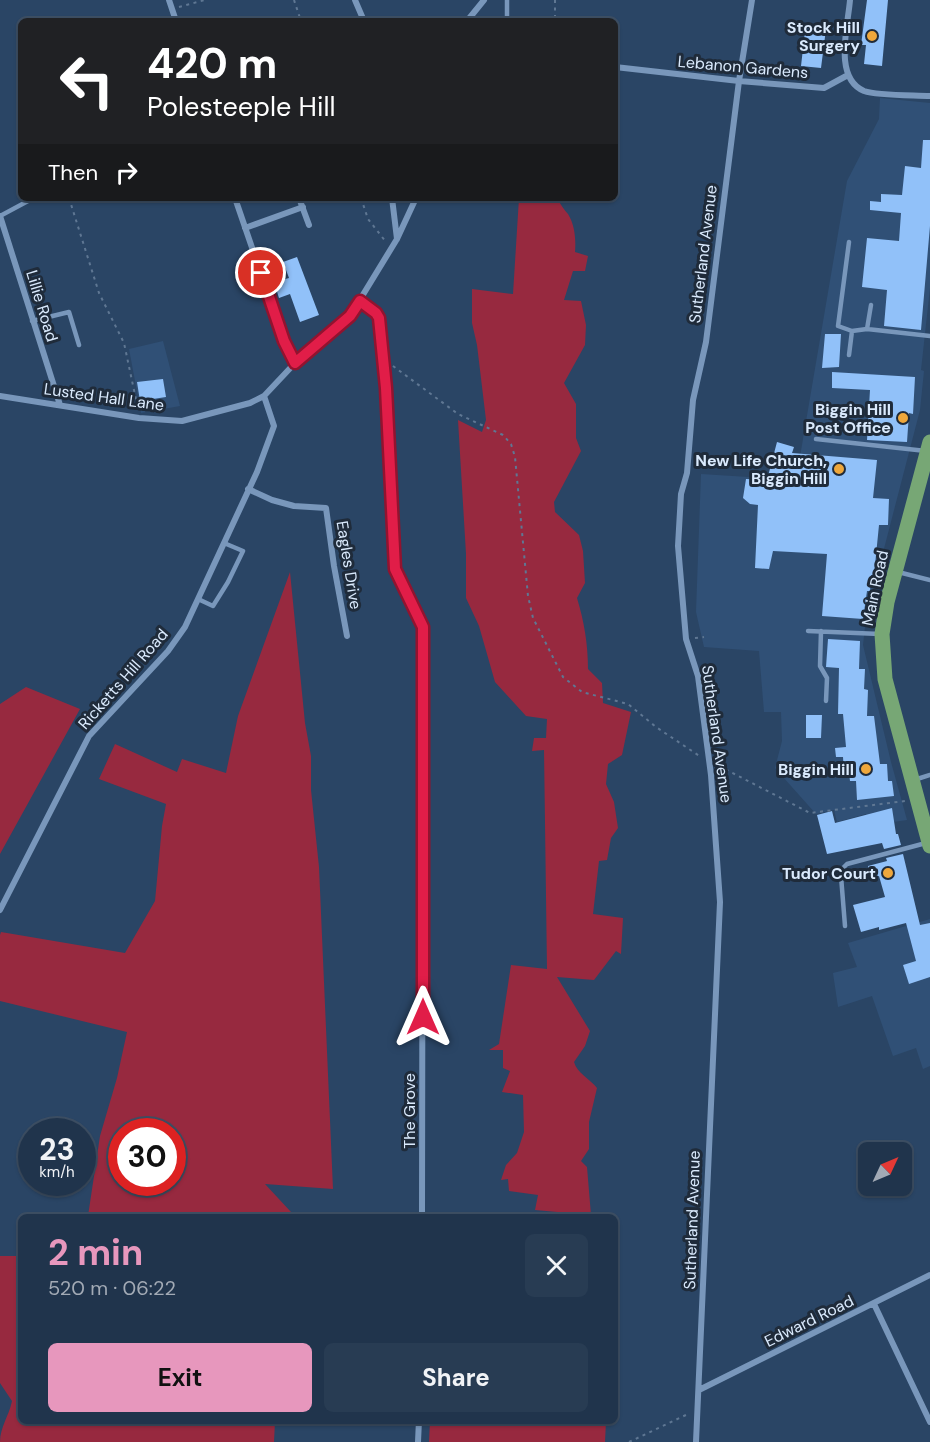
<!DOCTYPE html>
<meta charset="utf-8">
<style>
body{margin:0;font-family:"DM Sans",sans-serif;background:#283c53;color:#f1f3f6;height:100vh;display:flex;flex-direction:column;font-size:22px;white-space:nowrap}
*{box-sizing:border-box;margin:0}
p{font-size:20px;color:#a2aab5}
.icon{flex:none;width:33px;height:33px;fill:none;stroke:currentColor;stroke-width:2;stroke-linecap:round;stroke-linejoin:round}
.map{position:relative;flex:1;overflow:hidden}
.drawer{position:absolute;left:18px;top:1214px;width:600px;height:210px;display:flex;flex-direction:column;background:#20344c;border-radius:9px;box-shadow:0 2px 4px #0004,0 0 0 2px #3d4f64}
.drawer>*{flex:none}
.banner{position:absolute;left:18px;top:18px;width:600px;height:183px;border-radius:9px;box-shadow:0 2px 4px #0004,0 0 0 2px #3d4f64;background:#202124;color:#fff;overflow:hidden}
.needle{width:39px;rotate:46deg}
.fabs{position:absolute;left:858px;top:1142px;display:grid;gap:12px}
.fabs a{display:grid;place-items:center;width:54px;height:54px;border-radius:9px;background:#20344c;box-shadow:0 2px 4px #0004,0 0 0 2px #3d4f64;font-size:30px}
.speed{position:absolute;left:18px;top:1118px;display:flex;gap:12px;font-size:30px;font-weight:700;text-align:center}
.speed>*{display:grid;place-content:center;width:78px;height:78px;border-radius:50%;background:#20344c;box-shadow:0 2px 4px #0004,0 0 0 2px #3d4f64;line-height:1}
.speed small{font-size:15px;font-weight:400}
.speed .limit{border:9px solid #d22;background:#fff;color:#111}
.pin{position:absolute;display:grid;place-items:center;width:51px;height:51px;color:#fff;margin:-26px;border:3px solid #fff;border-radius:50%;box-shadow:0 2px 6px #0007}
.me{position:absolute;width:66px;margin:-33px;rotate:0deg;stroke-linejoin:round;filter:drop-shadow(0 0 4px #0008)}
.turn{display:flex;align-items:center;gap:21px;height:126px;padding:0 30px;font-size:27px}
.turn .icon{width:78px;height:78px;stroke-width:2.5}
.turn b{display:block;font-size:42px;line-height:51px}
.then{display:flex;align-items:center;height:57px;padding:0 30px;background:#0003;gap:12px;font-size:22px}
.round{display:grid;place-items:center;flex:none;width:63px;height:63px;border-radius:9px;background:#283c53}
.head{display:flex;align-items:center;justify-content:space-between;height:102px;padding:0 30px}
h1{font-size:36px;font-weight:700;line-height:45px;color:#e797bd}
.action{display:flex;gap:12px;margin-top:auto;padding:12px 30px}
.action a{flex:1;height:69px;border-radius:9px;background:#e797bd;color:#111;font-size:24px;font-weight:700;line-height:69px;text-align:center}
.action a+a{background:#283c53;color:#f1f3f6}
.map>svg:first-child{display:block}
</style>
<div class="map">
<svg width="930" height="1442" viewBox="0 0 930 1442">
<rect width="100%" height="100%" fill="#2a4565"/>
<path fill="#305076" d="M880 98 930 103V288L921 370 924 371 920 410 866 618 863 645 891 762 907 820 886 823H869L866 814 837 822 834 810 816 814 775 768 782 741 781 712H764L759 651 704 647 696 612 701 474 796 480 847 181 879 119Z
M163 341 180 406 141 413 129 349Z
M930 919V1066L923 1069 916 1048 893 1056 872 996 838 1007 833 973 857 967 848 943Z"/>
<path fill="#97293f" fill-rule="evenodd" d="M519 198H558C560 205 564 209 568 214 575 225 576 240 575 252L588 256 585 271H573L564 300 581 301 586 325 585 345 564 383 576 404V438L581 451 554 502 555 512 579 535 583 551 585 583 577 598C584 621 588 644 588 669L602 683 603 703 631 712 622 755 608 764 606 784 614 802 618 828 611 838 607 860 599 861 593 914 623 918 621 954 616 951 594 980 557 977 590 1031 585 1046 574 1062C577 1073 590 1079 597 1088L589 1122V1149L581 1161 587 1167 591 1215 535 1210 538 1195 509 1191 508 1179 501 1180 506 1165 517 1153 524 1132 523 1095 502 1092 510 1071 503 1068V1050H489L499 1044 511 965 547 969 544 750 532 751 534 738H546L547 719 526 716 495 682 479 626 466 598V554L458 420 482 432 486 420 477 345 472 323V289L513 294Z
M290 572 305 723 311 756V790L319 867 333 1189 265 1184 291 1212V1216H88L100 1136 117 1078 127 1032 0 1001V935L1 932 125 953 155 901 162 826 166 804 99 779 115 744 177 772 182 759 226 773 238 716ZM122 1131H172V1182H122Z
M26 687 80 709 0 854V704Z
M0 1256H21V1420L275 1421 274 1442H0C0 1427 9 1416 12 1401L0 1383Z
M430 1421H606L605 1442H429Z"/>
<path fill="#91c1f9" d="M867 0H888L882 66 864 64 866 45H861Z
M811 28 826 29 821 68 801 66 805 31 810 32Z
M923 140H930V226L921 330 884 326 887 290 862 287 867 238 899 241 901 213 870 210V201L881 202V194L902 195 905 166 921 168Z
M297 257 319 315 300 322 290 294 279 298 274 282 289 278 283 262Z
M825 334H841L839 367 822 368Z
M832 372 915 377 913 414 909 413 907 442 867 440 870 390 832 388Z
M163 379 166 397 140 401 137 382Z
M777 442 794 447 792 453 877 460 873 498 889 499 888 525H879L874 575H871L870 591H867L863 619 822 616 827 554 773 551 769 569 755 568 758 505 750 504 743 498 746 479 767 480Z
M828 639 860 641 859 669H865L864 689 868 690 867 716H874L880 764H887L888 781H892L894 796 857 800 856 781H850L849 773H844L843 757H836L835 748 846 747 843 714H838L839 668 826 667Z
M806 715H822L821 738H806Z
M892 808 896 834H898L901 845 884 849 882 843 827 854 817 815 832 811 835 823Z
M903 854 920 925 930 923V977L909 984 903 965 916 961 906 923 879 930V927L861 932 853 905 885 897 879 876 871 878 868 866 887 861 886 858Z"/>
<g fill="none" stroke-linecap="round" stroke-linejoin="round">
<path stroke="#5f7793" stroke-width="2" stroke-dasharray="3 4.5" stroke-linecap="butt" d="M294 0 301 21
M555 0V21
M179 7 205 0
M69 198 99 293 124 343 138 409
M361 198 368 219 386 242
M393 366 458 414 503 435 511 444 515 457 528 596 533 618 563 677 582 692 628 704 656 727 701 757
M695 638 704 637
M719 766 810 813 905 801
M629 1442 688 1414"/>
<path stroke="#7997bb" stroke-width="4.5" d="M507 0V21
M0 216 28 201 27 198
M849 242 838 326 852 331 867 329 930 336
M32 321 69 312 79 345
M867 329 871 305
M849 355 852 331
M816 439 926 451
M898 572 930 580
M198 599 213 606 228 582 243 551 224 543
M808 631 880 634
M821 631 820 666 827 678 826 701
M914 780 930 775
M845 926 841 876 843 868 847 864 926 843"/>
<path stroke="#7997bb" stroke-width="6" d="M169 0 176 21
M355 0 364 21
M850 0C848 26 833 78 864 91 878 96 914 95 930 96
M467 21 484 0
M615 67 739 81 824 88 848 75
M235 198 284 341 295 363
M299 198 309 225
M392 198 397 239
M0 216 60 405
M245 228 303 207
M360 301 376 313 379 318 386 388 395 569 423 627 422 1216
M0 396 139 418 182 421 250 403 264 396 295 363 350 316 397 239 416 198
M248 489 272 500 294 506 326 508 334 566 347 636
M0 910 89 736 168 651 185 627 257 472 274 426 264 396
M874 1304 930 1422
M699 1390 930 1275
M418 1442 419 1420
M696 1442 720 902 711 775 698 676 686 639 678 546 681 494 687 473 693 400 706 342 739 81 752 0"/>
<path stroke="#77a775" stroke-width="15" d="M930 442 887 602 882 634 885 679 930 846"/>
</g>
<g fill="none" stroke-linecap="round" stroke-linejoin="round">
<g stroke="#92132f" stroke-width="15">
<path id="route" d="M261 273 284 341 295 363 350 316 360 301 376 313 379 318 386 388 395 569 423 627V1017"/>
</g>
<use href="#route" stroke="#e11d48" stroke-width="10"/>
</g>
<g fill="#eea73c" stroke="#1f2b3a" stroke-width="2">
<circle cx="872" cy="36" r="6"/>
<circle cx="903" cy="418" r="6"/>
<circle cx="839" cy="469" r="6"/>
<circle cx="866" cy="769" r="6"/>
<circle cx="888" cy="873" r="6"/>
</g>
<g text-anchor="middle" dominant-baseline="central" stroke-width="6" stroke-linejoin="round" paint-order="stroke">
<g font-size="16" font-weight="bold" fill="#daeafd" stroke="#1f2b3a" text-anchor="end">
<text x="860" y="27">Stock Hill<tspan x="860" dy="18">Surgery</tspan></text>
<text x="891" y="409">Biggin Hill<tspan x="891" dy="18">Post Office</tspan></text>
<text x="827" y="460">New Life Church,<tspan x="827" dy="18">Biggin Hill</tspan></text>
<text x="854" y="769">Biggin Hill</text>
<text x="876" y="873">Tudor Court</text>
</g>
<g font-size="16" fill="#daeafd" stroke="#1f2b3a">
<text transform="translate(743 67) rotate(5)">Lebanon Gardens</text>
<text transform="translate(703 254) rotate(-83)">Sutherland Avenue</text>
<text transform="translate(42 306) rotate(73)">Lillie Road</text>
<text transform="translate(104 397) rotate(8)">Lusted Hall Lane</text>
<text transform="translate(349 565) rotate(81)">Eagles Drive</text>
<text transform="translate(875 588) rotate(-78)">Main Road</text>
<text transform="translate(123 679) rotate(-49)">Ricketts Hill Road</text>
<text transform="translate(717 734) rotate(82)">Sutherland Avenue</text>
<text transform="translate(409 1111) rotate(-90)">The Grove</text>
<text transform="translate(692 1220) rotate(-88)">Sutherland Avenue</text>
<text transform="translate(809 1321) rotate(-26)">Edward Road</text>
</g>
</g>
</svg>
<div class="fabs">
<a><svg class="needle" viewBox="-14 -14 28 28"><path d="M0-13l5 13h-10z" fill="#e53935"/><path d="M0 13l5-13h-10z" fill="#a2aab5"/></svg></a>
</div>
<div class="speed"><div>23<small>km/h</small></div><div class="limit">30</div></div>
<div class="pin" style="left:261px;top:273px;background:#d93025"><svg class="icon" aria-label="arrive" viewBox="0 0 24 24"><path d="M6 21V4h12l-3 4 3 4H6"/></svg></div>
<svg class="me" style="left:423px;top:1017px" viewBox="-20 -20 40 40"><path d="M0-17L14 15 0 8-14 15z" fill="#e11d48" stroke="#fff" stroke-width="4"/></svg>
<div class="banner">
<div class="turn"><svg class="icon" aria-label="left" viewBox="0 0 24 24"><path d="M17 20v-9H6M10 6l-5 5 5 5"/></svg><div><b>420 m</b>Polesteeple Hill</div></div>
<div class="then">Then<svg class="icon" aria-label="right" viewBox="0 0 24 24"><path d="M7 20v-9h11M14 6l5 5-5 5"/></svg></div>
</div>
<section class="drawer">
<div class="head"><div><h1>2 min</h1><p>520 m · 06:22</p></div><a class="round"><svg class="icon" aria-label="close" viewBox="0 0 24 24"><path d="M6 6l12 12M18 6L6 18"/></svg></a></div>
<div class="action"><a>Exit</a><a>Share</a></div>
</section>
</div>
